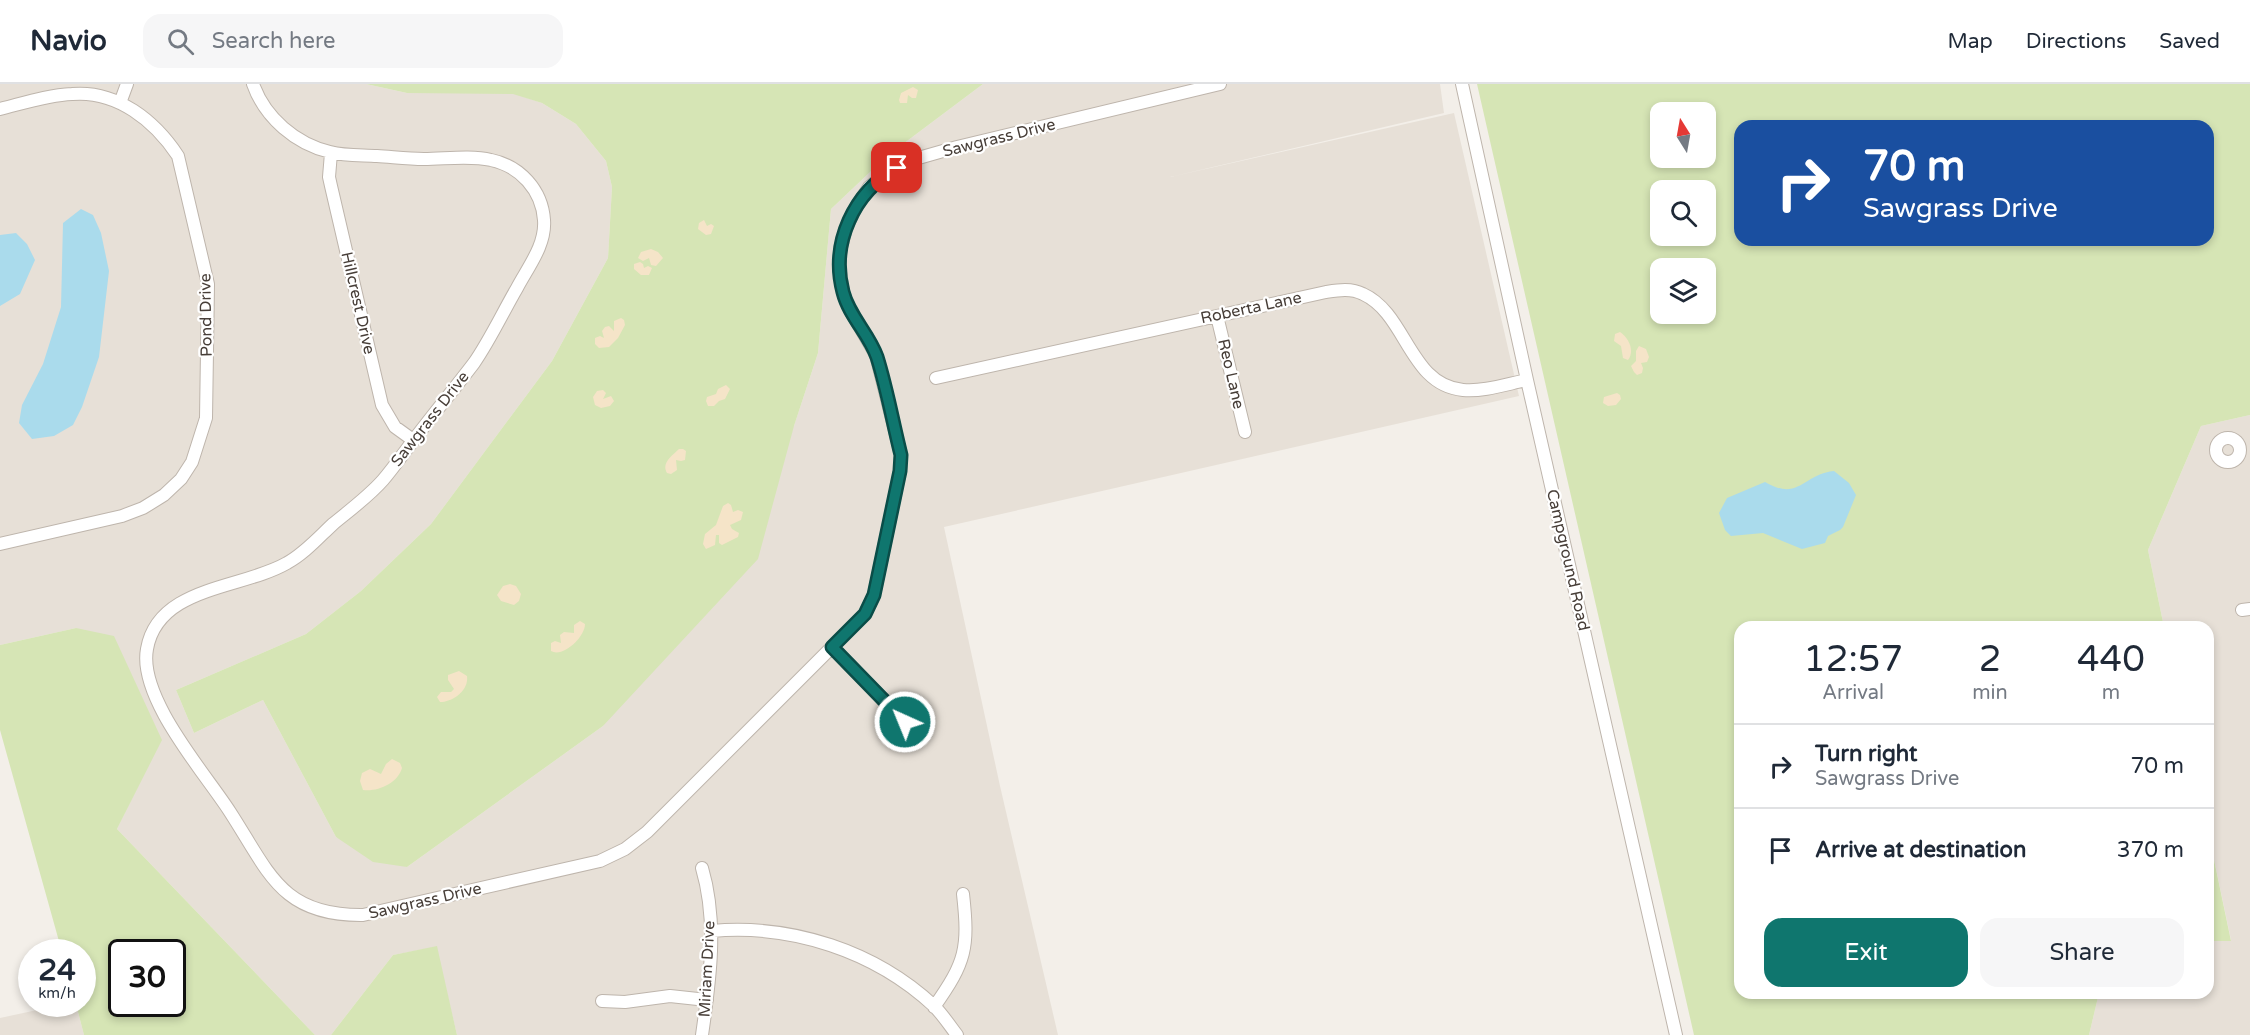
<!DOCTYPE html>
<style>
body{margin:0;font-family:"Varela Round",sans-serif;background:#f6f6f7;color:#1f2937;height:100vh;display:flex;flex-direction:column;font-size:22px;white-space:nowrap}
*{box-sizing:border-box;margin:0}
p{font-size:20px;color:#747a83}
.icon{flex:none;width:33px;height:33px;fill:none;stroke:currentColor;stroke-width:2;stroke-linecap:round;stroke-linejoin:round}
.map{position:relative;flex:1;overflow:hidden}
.drawer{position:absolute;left:1734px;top:537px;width:480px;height:378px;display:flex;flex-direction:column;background:#fff;border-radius:18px;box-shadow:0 3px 9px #0003}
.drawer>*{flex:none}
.hud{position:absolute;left:1734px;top:36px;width:480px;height:126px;border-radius:18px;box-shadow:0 3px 9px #0003;background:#1a4fa0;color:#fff;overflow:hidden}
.needle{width:39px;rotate:349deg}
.fabs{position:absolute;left:1650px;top:18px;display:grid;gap:12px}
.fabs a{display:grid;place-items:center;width:66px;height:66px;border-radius:12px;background:#fff;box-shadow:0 3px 9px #0003;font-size:30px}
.speed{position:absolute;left:18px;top:855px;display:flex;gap:12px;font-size:30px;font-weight:700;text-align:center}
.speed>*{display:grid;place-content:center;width:78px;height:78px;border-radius:50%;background:#fff;box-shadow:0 3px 9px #0003;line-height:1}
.speed small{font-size:15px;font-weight:400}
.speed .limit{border:3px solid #111;border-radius:9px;background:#fff;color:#111}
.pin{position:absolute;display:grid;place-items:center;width:51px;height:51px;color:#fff;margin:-26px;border-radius:12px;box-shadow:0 3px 9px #0006}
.me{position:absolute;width:66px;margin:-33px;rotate:316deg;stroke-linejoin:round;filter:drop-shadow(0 0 4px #0008)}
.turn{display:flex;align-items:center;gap:21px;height:126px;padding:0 30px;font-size:27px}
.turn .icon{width:78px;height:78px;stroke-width:2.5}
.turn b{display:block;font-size:42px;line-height:51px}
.eta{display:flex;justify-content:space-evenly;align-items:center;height:102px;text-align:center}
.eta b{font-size:36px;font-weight:600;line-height:42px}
.cta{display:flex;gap:12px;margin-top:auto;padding:12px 30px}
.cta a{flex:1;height:69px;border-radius:18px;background:#0f766e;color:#fff;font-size:24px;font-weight:600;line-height:69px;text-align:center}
.cta a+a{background:#f6f6f7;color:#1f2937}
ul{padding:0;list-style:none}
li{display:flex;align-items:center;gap:18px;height:84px;padding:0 30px;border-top:2px solid #e0e1e3}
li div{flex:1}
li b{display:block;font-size:22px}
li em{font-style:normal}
header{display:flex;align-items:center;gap:36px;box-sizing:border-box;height:84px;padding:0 30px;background:#fff;border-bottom:2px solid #e0e1e3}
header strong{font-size:28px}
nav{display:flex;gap:33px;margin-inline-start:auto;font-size:21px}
.search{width:420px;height:54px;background:#f6f6f7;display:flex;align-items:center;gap:15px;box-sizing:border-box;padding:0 21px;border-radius:18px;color:#747a83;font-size:22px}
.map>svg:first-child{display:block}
</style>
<header>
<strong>Navio</strong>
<div class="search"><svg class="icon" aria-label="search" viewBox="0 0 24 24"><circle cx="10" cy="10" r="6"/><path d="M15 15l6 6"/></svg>Search here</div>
<nav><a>Map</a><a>Directions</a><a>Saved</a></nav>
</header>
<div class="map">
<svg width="2250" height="951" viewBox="0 0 2250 951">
<rect width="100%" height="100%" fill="#f3efe9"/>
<path fill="#e7e0d7" d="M0 0H366L407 9H513L542 19 576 40 606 77 612 103 608 174 552 277 431 440 361 507 306 550 176 606 194 649 263 616 336 753 407 783 603 642 794 342 818 269 831 125 887 72 983 0H1440L1444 29 1170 93 1454 29 1519 312 944 443 1000 702 1058 951H457L436 863 393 871 331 951H315L117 745 161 656 76 544 0 561Z
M2250 331V951H2089L2099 909H2208V857L2231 856 2208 747V543H2164L2148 466 2201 342Z
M65 920H76L84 951H0V934Z"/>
<path fill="#d6e5b5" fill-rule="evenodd" d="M366 0H983L887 72 831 125 818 269 794 342 758 475 603 642 407 783 373 778 336 753 263 616 194 649 176 606 306 550 361 507 431 440 552 277 608 174 612 103 606 77 576 40 542 19 513 10 407 9Z
M1477 0H2250V331L2201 342 2148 466 2164 543H1740V909H2099L2089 951H1694ZM1660 28H1706V74H1660ZM1740 42H2208V156H1740ZM1660 106H1706V152H1660ZM1660 184H1706V230H1660Z
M76 544 114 552 162 656 117 745 315 951H84L76 920H82V868H62L0 646V561ZM122 868H172V920H122Z
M2208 747 2231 857H2208Z
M437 862 457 951H331L393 871Z"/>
<path fill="#f5e4c8" d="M913 3 918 6 916 14H912L908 11 907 19H900L899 16 901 9Z
M704 136 707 142 711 140 714 142 711 150 706 151 698 145 699 139Z
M651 165 658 168 663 174 656 182 651 181 649 174 643 177 638 174 641 168Z
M640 178 643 180 644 184 648 182 652 184 649 191H641L634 185V180Z
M621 234 624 236 625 241 618 254 609 263 599 264 595 260V254L600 252 604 254 602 247 605 243 609 242 614 247V237Z
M1620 248C1629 254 1635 267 1628 276L1623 274 1621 262 1614 257 1615 250Z
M1639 262 1646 265 1649 273 1647 278 1641 279 1643 284 1642 289 1637 291 1634 288 1631 282 1636 277V267Z
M726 301 730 305 725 315 719 317 714 322H708L706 317 707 313 716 310 718 305Z
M603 306 606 309 603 315 611 312 614 317 610 322 601 324 595 321 593 313 597 307Z
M1617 309 1620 311 1621 315 1616 321 1608 322 1603 319 1604 313Z
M679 365H683L686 367 685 376 681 377 676 376 677 386 671 390 667 389C661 379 672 372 679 365Z
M728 419 731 421 733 428 738 426 743 428 741 436 730 441 732 445 739 449 738 453 722 461 719 459V451H716L715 461 706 465 703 460 705 450 716 441 723 422Z
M510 500 516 502 521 510 519 517 514 521 501 517 497 511 503 502Z
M580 537 585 540C585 553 563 574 551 567V559L555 557 561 559 560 551 564 548 574 549V541Z
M459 587 467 592C469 607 452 618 440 618L437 613 441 608H451L454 605 448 596V591Z
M392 675 400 679 402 684C398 699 378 708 363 706L360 697 362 689 370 685 381 690 386 680Z"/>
<path fill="#aadbec" d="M81 125 93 131 101 149 109 187 99 273 82 323 73 341 54 352 32 355 19 339 22 321 43 280 61 223 63 139Z
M16 149 27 160 35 176 20 210 0 222V151Z
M1834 387 1849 399 1856 411 1843 443 1840 446 1828 452 1825 459 1802 465 1763 449 1731 452 1725 446 1719 429 1727 414 1765 398C1799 418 1803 390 1834 387Z"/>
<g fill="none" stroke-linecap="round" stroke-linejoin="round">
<g stroke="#beb5ac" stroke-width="14">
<path id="minor" d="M253 0C265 34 296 60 330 68 345 72 362 71 377 72 393 73 408 75 424 75 445 75 470 71 491 76 520 82 542 106 544 136 546 161 528 183 517 204 503 228 490 256 474 279 455 304 435 328 416 353 405 367 395 382 383 396 369 412 350 426 333 440 319 453 304 470 287 479 242 505 158 502 147 565 138 614 205 689 230 728 269 788 281 832 363 831L600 777 625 765 647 748 865 530 874 511 900 387 901 371 876 271 850 226 843 209 840 188V168L846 144 856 123 869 103 886 90 908 77 957 63 1220 0
M1462 0 1527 296 1676 951
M120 19 127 0
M0 25C24 19 48 11 72 10 117 6 155 37 178 72L208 200 206 334 192 378 181 395 164 411 143 424 122 432 0 460
M331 69 329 93 331 102 382 321 395 343 413 356
M1217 232 1245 348
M936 294 1326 208C1339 206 1351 204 1363 210 1407 230 1409 301 1463 306 1483 308 1507 300 1527 296
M2216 366a12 12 0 1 1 24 0a12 12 0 1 1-24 0Z
M2242 526 2250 525
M832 563 905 638
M702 784C718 838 710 896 702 951
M712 847C792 840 875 867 934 922 943 931 950 942 957 951
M602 917 625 918 670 912 707 916
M934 923C966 878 969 864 963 810"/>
</g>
<use href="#minor" stroke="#fff" stroke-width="12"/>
</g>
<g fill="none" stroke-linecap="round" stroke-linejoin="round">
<g stroke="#0a4d48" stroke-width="15">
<path id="route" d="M897 84C854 108 830 159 843 208 849 232 869 250 877 273 887 305 893 339 901 371L900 387 874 511 865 530 832 563 905 638"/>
</g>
<use href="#route" stroke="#0f766e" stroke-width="10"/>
</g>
<g text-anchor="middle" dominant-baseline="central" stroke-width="4.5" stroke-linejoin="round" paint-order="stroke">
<g font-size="16" fill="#473e38" stroke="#fff">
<text transform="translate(999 54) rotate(-14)">Sawgrass Drive</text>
<text transform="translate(358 219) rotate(77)">Hillcrest Drive</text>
<text transform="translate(1251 224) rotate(-12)">Roberta Lane</text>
<text transform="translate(206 231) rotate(-91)">Pond Drive</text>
<text transform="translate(1231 290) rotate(77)">Reo Lane</text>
<text transform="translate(430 335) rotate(-52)">Sawgrass Drive</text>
<text transform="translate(1568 476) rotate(77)">Campground Road</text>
<text transform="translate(425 817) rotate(-13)">Sawgrass Drive</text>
<text transform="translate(707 885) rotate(-87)">Miriam Drive</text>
</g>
</g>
</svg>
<div class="fabs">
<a><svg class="needle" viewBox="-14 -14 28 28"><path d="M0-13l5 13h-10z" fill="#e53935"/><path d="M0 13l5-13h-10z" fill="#747a83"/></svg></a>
<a><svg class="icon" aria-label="search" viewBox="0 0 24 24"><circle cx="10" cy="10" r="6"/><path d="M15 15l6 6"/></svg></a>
<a><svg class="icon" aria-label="layers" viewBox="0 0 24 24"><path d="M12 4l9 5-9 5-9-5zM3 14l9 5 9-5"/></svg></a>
</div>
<div class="speed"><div>24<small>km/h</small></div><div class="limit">30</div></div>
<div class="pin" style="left:897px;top:84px;background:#d93025"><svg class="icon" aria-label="arrive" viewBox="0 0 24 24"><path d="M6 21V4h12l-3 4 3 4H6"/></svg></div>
<svg class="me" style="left:905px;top:638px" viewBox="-20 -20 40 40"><circle r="17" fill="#0f766e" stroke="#fff" stroke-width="3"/><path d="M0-11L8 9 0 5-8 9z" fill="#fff"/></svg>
<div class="hud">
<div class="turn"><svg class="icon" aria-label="right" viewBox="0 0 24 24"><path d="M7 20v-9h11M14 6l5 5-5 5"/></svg><div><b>70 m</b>Sawgrass Drive</div></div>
</div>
<section class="drawer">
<div class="eta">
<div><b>12:57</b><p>Arrival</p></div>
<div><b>2</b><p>min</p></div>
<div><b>440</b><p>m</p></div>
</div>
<ul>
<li><svg class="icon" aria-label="right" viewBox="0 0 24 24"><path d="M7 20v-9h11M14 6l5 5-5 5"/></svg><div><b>Turn right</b><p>Sawgrass Drive</p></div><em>70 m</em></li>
<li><svg class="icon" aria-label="arrive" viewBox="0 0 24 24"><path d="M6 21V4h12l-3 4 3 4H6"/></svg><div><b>Arrive at destination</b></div><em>370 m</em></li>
</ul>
<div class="cta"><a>Exit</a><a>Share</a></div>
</section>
</div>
